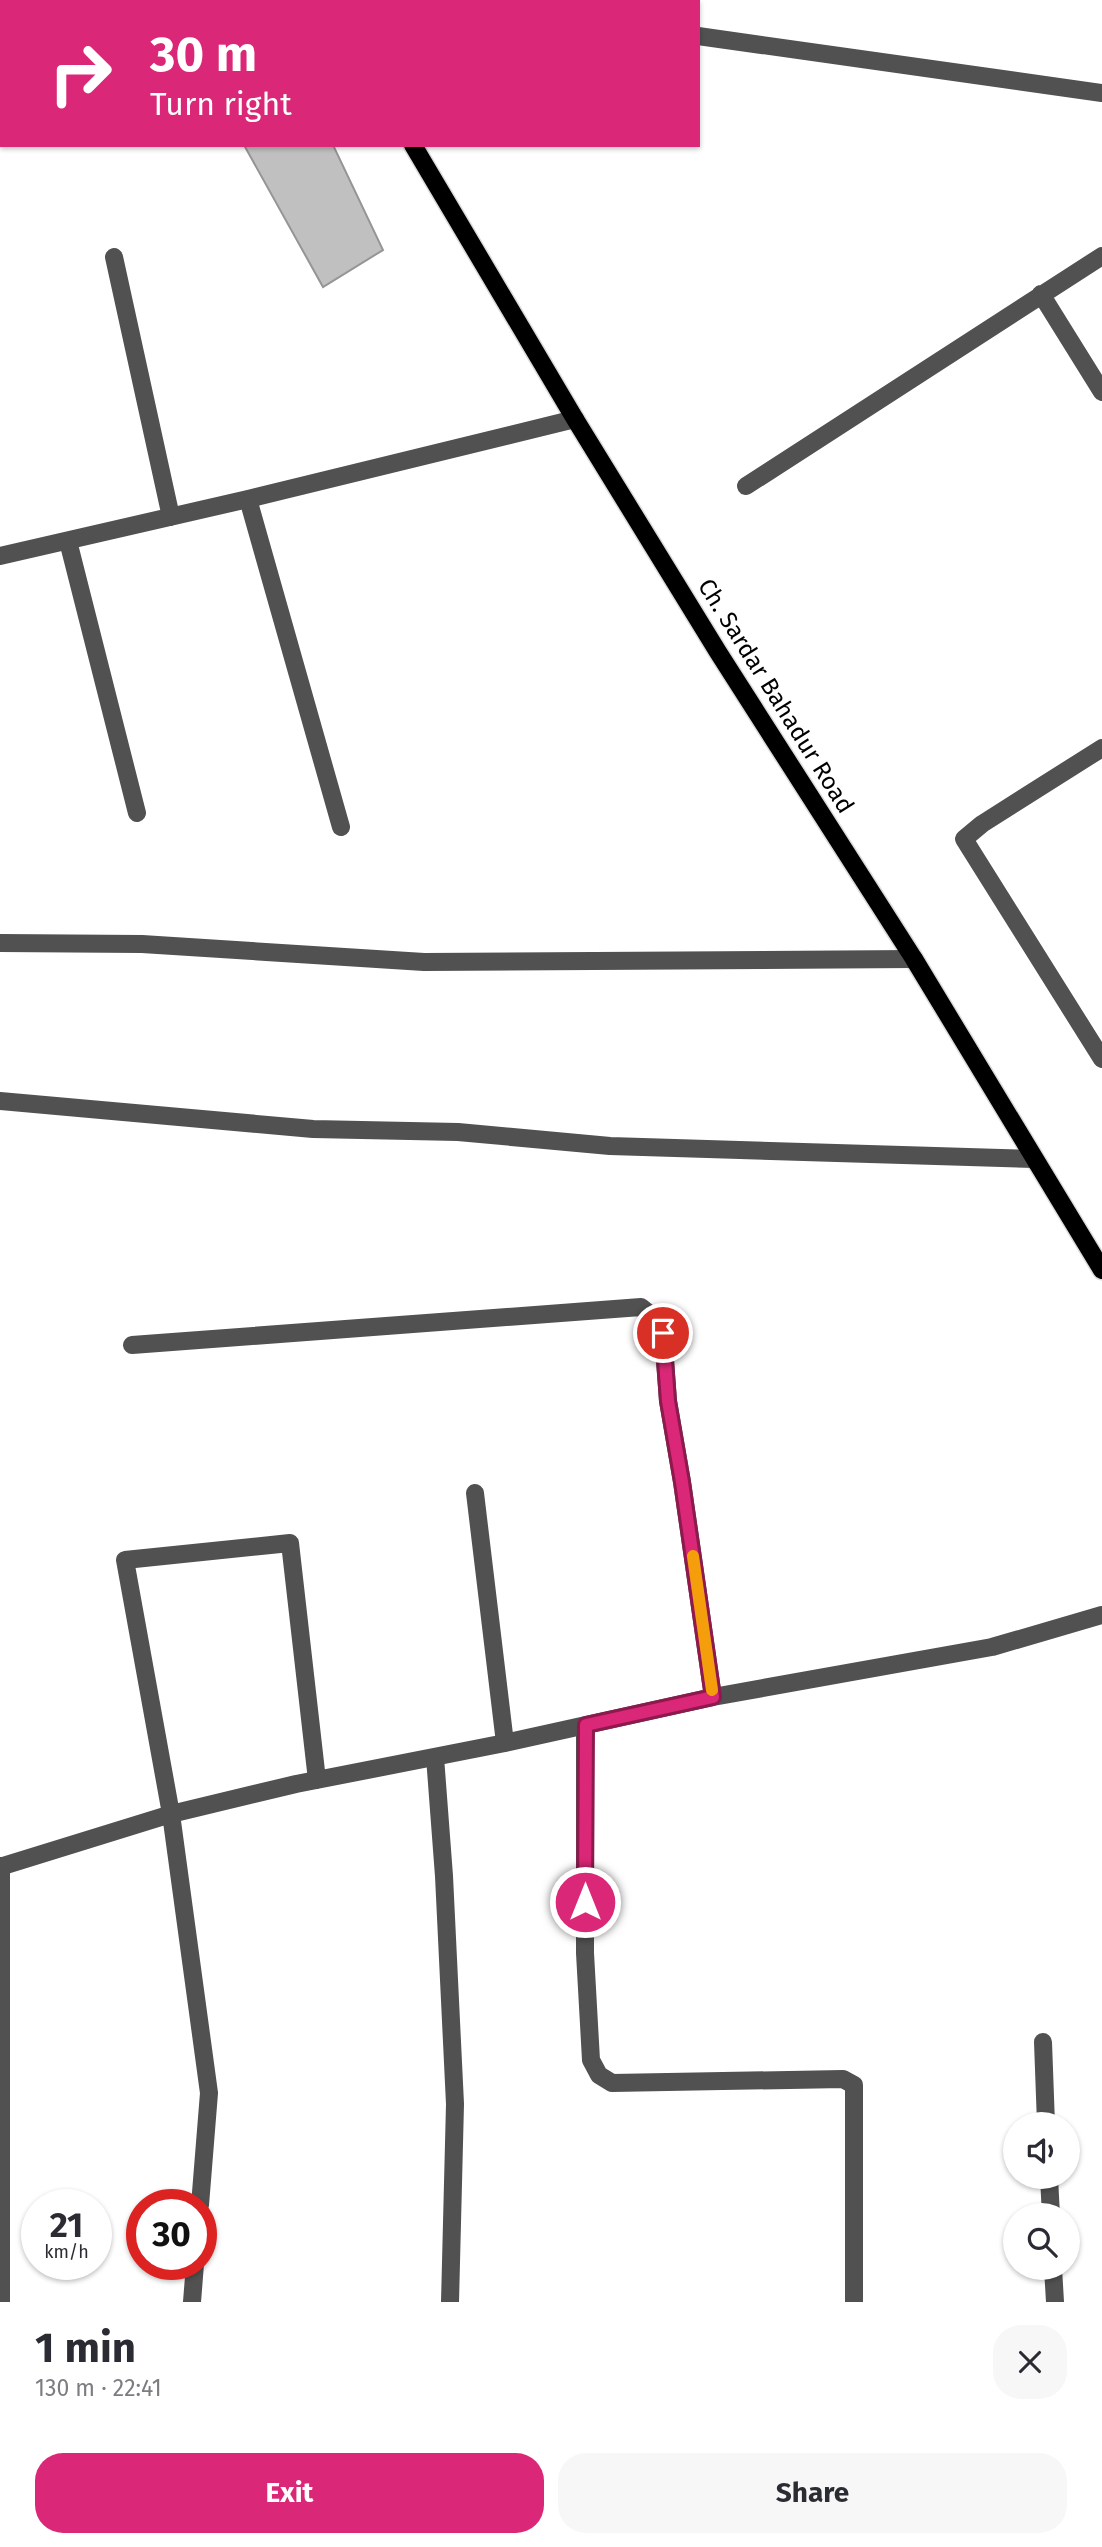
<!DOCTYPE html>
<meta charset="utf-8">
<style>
body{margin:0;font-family:"Fira Sans",sans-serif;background:#f7f7f7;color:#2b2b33;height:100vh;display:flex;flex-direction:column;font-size:26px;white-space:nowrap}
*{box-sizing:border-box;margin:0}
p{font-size:23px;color:#7c7c81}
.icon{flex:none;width:38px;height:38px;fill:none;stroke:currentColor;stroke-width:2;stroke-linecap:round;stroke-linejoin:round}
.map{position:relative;height:2302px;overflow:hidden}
.side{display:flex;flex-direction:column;background:#fff;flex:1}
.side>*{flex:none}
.guide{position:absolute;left:0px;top:0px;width:700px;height:147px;box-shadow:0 2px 5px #0004;background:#db2777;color:#fff;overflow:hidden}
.buttons{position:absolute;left:1003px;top:2112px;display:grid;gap:14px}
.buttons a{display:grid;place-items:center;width:77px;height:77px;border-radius:50%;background:#fff;box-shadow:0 2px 5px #0004;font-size:35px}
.speed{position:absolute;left:21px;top:2189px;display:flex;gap:14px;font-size:35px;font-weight:700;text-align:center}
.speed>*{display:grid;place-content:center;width:91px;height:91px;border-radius:50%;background:#fff;box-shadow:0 2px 5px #0004;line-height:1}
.speed small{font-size:18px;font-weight:400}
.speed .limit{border:10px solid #d22;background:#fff;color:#111}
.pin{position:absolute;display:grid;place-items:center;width:60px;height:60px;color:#fff;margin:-30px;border:4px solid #fff;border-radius:50%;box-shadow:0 2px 7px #0007}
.me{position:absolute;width:77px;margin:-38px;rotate:0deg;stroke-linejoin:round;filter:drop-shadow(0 0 5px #0008)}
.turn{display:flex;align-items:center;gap:24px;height:147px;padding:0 35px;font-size:32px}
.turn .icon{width:91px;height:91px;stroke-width:2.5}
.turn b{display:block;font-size:49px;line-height:60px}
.round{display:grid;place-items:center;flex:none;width:74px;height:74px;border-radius:28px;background:#f7f7f7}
.overview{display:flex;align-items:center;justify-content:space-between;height:119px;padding:0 35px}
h1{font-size:42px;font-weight:700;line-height:52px}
.button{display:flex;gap:14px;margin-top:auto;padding:14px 35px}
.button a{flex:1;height:80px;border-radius:28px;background:#db2777;color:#fff;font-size:28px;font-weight:700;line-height:80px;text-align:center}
.button a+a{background:#f7f7f7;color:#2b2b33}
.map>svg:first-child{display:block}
</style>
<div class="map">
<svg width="1102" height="2302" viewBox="0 0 1102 2302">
<rect width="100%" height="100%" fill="#fff"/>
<path fill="#c0c0c0" stroke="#959595" stroke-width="2" d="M244 145H333L383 250 323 287Z"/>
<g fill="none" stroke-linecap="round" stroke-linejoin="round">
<g stroke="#dbdbdb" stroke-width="21">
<path id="major" d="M326 0 327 2
M413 145 575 419 718 652 914 959 1102 1270"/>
</g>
<path stroke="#515151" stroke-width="18" d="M200 2 203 0
M698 36 1102 93
M0 95 2 94
M114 257 171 517
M1041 294 1102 392
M746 486 1102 256
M248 499 341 827
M68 541 137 813
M0 556 248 499 575 419
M1102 748 982 824 964 839 1102 1059
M0 943 142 944 424 962 914 959
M0 1101 313 1129 458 1132 610 1146 1034 1159
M132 1345 641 1307 656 1319 663 1333 668 1401 682 1482 713 1697
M475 1493 505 1743
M585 1725V1953L591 2060 599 2075 612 2083 843 2079 854 2085V2302
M435 1757 444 1876 455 2104 450 2302
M0 1867 171 1814 296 1784 505 1743 713 1697 992 1647 1102 1615
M1043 2042 1046 2124
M1049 2177 1051 2216
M200 2205 209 2093 171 1814 125 1560 290 1543 317 1780
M1053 2268 1055 2302
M1 2302V1866
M192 2302 195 2264"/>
<use href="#major" stroke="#000" stroke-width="18"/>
</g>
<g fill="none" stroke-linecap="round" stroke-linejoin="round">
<g stroke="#8e194d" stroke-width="18">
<path id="route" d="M585 1902 586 1725 713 1697 682 1482 668 1401 663 1333"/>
</g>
<use href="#route" stroke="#db2777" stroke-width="12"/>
<path stroke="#f59e0b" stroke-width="12" d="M693 1556 712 1690"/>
</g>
<g text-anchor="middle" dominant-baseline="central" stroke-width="5" stroke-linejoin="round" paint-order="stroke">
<g font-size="24" fill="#000" stroke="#fff">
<text transform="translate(776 696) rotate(58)">Ch. Sardar Bahadur Road</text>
</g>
</g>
</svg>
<div class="buttons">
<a><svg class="icon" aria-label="sound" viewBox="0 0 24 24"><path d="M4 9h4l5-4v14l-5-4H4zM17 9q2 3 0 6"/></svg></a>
<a><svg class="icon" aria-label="search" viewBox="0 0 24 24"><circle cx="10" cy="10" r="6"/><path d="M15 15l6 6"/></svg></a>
</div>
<div class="speed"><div>21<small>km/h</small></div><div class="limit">30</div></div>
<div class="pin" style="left:663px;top:1333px;background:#d93025"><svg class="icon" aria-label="arrive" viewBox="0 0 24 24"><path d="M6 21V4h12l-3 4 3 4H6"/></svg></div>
<svg class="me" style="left:585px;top:1902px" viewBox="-20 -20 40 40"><circle r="17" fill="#db2777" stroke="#fff" stroke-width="3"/><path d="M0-11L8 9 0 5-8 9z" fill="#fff"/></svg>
<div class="guide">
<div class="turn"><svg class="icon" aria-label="right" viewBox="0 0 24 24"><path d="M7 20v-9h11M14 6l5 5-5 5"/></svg><div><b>30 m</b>Turn right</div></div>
</div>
</div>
<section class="side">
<div class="overview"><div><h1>1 min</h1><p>130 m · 22:41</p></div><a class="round"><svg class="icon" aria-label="close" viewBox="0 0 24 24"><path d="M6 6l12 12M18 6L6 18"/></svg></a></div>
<div class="button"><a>Exit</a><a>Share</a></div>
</section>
